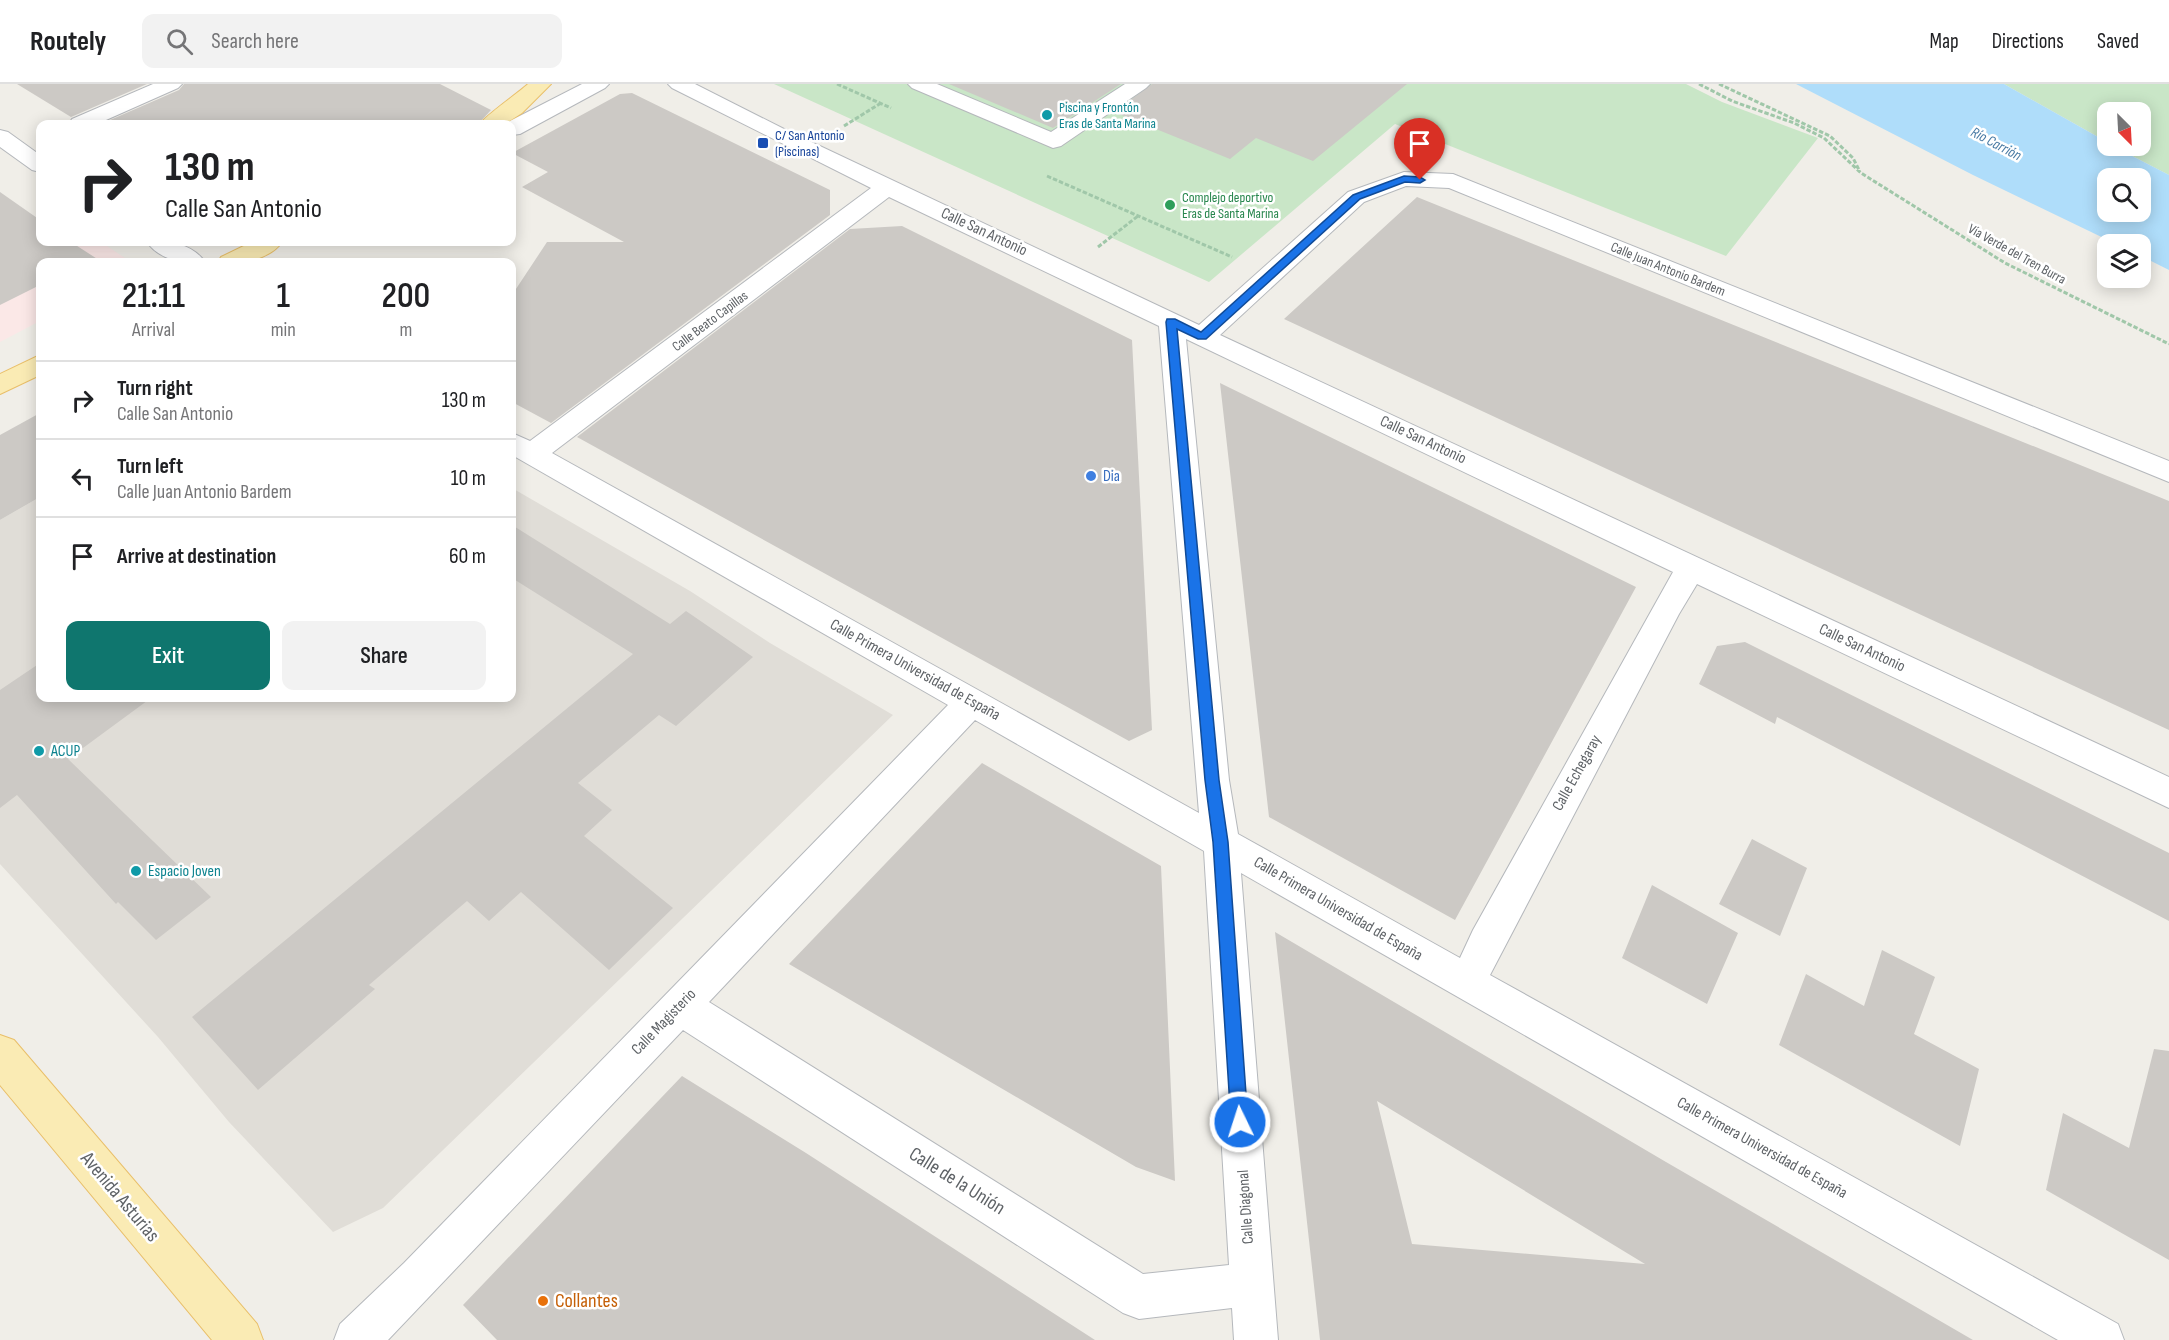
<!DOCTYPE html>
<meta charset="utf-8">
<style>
body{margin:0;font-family:"Sofia Sans Condensed",sans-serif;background:#f2f2f2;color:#202124;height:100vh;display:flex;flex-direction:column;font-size:22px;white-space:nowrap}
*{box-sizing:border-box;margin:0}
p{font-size:20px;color:#757577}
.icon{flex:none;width:33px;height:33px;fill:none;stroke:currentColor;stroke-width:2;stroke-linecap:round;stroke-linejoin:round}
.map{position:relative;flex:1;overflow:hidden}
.sheet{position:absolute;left:36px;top:174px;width:480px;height:444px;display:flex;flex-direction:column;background:#fff;border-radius:12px;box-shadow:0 3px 15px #0003}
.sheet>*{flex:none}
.guide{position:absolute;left:36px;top:36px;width:480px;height:126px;border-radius:12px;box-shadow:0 3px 15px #0003;background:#fff;color:#202124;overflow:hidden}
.needle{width:39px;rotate:156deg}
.fabs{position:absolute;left:2097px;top:18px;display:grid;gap:12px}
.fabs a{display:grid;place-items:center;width:54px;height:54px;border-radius:12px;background:#fff;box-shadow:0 3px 15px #0003;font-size:30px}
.pin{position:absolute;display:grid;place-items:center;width:51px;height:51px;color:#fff;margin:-62px -26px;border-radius:50% 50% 50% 0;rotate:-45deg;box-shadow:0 0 6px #0007}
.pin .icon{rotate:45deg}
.me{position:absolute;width:66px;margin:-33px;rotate:356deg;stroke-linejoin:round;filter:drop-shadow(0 0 4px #0008)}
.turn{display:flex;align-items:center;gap:21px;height:126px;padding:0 30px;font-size:27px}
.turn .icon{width:78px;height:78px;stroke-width:2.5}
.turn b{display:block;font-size:42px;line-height:51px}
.eta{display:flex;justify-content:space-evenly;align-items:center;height:102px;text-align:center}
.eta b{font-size:36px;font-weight:600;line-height:42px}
.action{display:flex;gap:12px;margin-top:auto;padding:12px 30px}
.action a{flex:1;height:69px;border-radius:12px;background:#0f766e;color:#fff;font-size:24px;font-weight:600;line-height:69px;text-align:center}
.action a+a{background:#f2f2f2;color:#202124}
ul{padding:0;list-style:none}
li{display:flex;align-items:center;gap:18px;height:78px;padding:0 30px;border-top:2px solid #e0e0e0}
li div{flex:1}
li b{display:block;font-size:22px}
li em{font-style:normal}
header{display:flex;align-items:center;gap:36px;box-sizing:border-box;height:84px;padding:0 30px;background:#fff;border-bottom:2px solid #e0e0e0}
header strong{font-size:28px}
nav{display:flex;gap:33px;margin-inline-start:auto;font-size:21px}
.search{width:420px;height:54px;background:#f2f2f2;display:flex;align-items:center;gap:15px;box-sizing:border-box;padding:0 21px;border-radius:12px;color:#757577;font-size:22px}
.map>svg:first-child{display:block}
</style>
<header>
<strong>Routely</strong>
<div class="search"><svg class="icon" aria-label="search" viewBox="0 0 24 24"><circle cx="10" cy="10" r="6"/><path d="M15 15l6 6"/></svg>Search here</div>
<nav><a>Map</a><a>Directions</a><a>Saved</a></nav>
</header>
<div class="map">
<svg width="2169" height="1256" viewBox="0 0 2169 1256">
<rect width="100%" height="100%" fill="#f0eee8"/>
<path fill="#e0ddd7" d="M512 404 690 507 770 559 893 631 383 1124 333 1148 229 1038 158 953 0 780V436L40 413V614H512Z"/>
<path fill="#fbe8e7" d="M40 144V158H101L131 178H40V237L0 258V164Z"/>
<path fill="#c9e6c7" d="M774 0H1686L1722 18 1818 54 1726 172 1395 40 1209 198Z
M2004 0H2169V91L2113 62H2140V28H2108L2107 58Z"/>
<path fill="#afddfa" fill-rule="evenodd" d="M1796 0H2004L2107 58 2108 62H2113L2169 91V186L2141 172 2140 160H2116L1973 91ZM2108 94H2140V128H2108Z"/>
<path fill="#ccc9c5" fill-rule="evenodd" d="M17 0H147L71 33Z
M184 0H440L491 26 478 40H101L179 6Z
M949 0H1121L1053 44Z
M1152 0H1407L1313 77 1256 54 1230 75 1114 28Z
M632 9 830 106V131L551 339 512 318V211L547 158H624L522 103 548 88 512 69 620 10Z
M0 108 40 136V158H71L102 178H40V201L0 221Z
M1417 113 2169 417V646L1284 235Z
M902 142 1132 256 1152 646 1129 657 577 353 850 145Z
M1220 299 1636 503 1455 836 1269 733Z
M40 329V413L0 436V351Z
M512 441 670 540 686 527 753 573 676 642 659 631 578 699 612 726 584 752 673 824 609 886 521 808 489 837 467 817 369 901 375 905 258 1006 192 933 633 570 512 494Z
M1745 558 2169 769V837L1777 633 1775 640 1699 600 1717 562Z
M40 579V614H151L68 675 211 813 156 856 118 818 116 820 17 711 0 724V606Z
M982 679 1161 782 1175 1097 1136 1083 789 880Z
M1752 755 1807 784 1780 852 1719 820Z
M1652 801 1738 849 1707 920 1622 874Z
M1275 848 1666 1078 1973 1256H1320ZM1377 1017 1645 1180 1412 1160Z
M1882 866 1935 893 1914 950 1979 985 1960 1062 1779 961 1806 890 1864 922Z
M2154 965 2169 967V1176L2046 1106 2063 1029 2129 1064Z
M682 992 806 1069 1095 1256H497L463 1221Z"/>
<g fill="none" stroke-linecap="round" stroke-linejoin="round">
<g stroke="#b5b8bc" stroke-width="2">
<path id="minor" d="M153 0H182L178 4 97 40H69L72 35Z
M582 0H609L605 4 520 50 512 51V40H504Z
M668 0H695L786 46 1199 241 1348 108 1404 88 1453 90 2169 377V398L1449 104 1406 102 1364 118 1220 251 2169 693V724L1697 500 1679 530 1490 891 2118 1240 2124 1256H2058L1241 789 1278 1256H1234L1232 1224 1139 1235 1123 1229 683 946 388 1256H334L340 1240 404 1179 948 621 512 371V349L530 357 871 104 672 4ZM889 113 1159 242 1199 729 552 369ZM1186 255 1673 488 1473 846 1460 874 1238 750 1229 696ZM975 636 1204 767 1229 1181 1143 1190 709 918Z
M908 0H937L1051 48 1125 0H1150L1146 4 1061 62 1053 64 912 4Z
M0 46 8 48 40 71V88L32 86 0 63Z
M147 158C167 156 192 159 205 178 185 180 160 177 147 158Z"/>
</g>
<g stroke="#e9bf69" stroke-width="2">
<path id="major" d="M528 0H551L522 29 505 40H480C484 33 518 9 528 0Z
M252 158H282C269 177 238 180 218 178L221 173Z
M40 271V291L0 310V290Z
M0 951 14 956 257 1240 263 1256H212L0 1001Z"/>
</g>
<path stroke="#a0c7a9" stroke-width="3" stroke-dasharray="4.5 2" stroke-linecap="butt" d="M837 0 891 24
M1699 0 1732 17 1794 39 1824 54 1861 89 2005 179 2169 260
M1719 0 1830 52 1853 74 1860 88
M844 42 881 19
M1047 92 1232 173
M1098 163 1138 132"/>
<use href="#minor" fill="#fff" fill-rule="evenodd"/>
<use href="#major" fill="#faebb4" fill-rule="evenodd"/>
</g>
<path fill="#1a73e8" stroke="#114b97" stroke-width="1.5" d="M1404 92 1420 93 1425 96 1420 99 1405 98 1360 115 1206 255H1198L1177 245 1219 696 1228 758 1248 1038 1246 1044 1240 1046 1234 1044 1231 1038 1213 758 1205 696 1166 238 1167 235H1175L1201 248 1353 111Z"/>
<g fill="#0f9aa8" stroke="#fff" stroke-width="2">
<circle cx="1047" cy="31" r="6"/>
<circle cx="39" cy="667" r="6"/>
<circle cx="136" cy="787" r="6"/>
</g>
<rect fill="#1a4fb4" stroke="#fff" stroke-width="2" x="757" y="53" width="12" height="12" rx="3"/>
<circle fill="#2e9e5b" stroke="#fff" stroke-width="2" cx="1170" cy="121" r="6"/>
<circle fill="#3f7fe0" stroke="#fff" stroke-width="2" cx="1091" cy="392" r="6"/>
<circle fill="#e8710a" stroke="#fff" stroke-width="2" cx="543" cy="1217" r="6"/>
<g text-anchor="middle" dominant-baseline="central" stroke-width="5" stroke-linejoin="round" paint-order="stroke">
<g font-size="14" fill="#0d838f" stroke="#fff" text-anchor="start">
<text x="1059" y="23">Piscina y Frontón<tspan x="1059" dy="16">Eras de Santa Marina</tspan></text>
</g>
<g font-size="14" fill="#164399" stroke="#fff" text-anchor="start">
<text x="775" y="51">C/ San Antonio<tspan x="775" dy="16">(Piscinas)</tspan></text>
</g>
<g font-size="14" fill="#27864d" stroke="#fff" text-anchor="start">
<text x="1182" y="113">Complejo deportivo<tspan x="1182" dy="16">Eras de Santa Marina</tspan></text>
</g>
<g font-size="14" fill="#5f6367" stroke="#fff">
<text transform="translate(2017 170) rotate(29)">Vía Verde del Tren Burra</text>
<text transform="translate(1668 185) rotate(22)">Calle Juan Antonio Bardem</text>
<text transform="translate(710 237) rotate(-37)">Calle Beato Capillas</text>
</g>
<g font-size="15" font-style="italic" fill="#4779a3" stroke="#fff">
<text transform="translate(1996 60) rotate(28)">Río Carrión</text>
</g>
<g font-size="16" fill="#5f6367" stroke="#fff">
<text transform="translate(984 148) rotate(25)">Calle San Antonio</text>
<text transform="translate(1423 356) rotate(25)">Calle San Antonio</text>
<text transform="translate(1862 564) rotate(25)">Calle San Antonio</text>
<text transform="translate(915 586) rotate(29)">Calle Primera Universidad de España</text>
<text transform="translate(1577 689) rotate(-61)">Calle Echegaray</text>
<text transform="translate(1338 825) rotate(30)">Calle Primera Universidad de España</text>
<text transform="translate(664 938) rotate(-46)">Calle Magisterio</text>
<text transform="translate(1762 1064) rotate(29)">Calle Primera Universidad de España</text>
<text transform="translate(1246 1123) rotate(-94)">Calle Diagonal</text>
</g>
<g font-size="16" fill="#366cbe" stroke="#fff" text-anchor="start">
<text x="1103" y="392">Dia</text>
</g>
<g font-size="16" fill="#0d838f" stroke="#fff" text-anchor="start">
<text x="51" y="667">ACUP</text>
<text x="148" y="787">Espacio Joven</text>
</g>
<g font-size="20" fill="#5f6367" stroke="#fff">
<text transform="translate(957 1097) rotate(32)">Calle de la Unión</text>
<text transform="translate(120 1113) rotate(50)">Avenida Asturias</text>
</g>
<g font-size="20" fill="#c56008" stroke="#fff" text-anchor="start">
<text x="555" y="1217">Collantes</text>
</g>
</g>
</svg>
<div class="fabs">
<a><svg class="needle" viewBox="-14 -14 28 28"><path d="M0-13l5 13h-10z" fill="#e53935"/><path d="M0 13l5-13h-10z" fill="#757577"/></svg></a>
<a><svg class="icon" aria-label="search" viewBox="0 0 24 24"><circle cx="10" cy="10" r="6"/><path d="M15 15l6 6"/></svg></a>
<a><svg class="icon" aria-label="layers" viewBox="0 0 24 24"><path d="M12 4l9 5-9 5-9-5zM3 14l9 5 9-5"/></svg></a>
</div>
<div class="pin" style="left:1420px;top:96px;background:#d93025"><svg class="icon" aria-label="arrive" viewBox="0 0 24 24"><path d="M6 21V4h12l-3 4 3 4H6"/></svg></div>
<svg class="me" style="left:1240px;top:1038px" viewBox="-20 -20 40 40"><circle r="17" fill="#1a73e8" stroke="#fff" stroke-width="3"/><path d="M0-11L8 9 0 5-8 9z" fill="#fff"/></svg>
<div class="guide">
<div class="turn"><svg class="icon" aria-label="right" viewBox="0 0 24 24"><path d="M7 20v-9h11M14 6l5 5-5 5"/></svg><div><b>130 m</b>Calle San Antonio</div></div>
</div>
<section class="sheet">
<div class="eta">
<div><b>21:11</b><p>Arrival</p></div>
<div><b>1</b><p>min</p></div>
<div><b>200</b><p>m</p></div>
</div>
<ul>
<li><svg class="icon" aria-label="right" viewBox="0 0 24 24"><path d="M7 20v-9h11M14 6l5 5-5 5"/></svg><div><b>Turn right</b><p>Calle San Antonio</p></div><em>130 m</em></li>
<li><svg class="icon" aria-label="left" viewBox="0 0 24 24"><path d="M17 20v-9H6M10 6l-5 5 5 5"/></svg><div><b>Turn left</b><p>Calle Juan Antonio Bardem</p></div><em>10 m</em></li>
<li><svg class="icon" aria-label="arrive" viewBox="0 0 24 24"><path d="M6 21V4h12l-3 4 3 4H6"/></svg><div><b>Arrive at destination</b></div><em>60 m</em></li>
</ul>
<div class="action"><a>Exit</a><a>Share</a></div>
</section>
</div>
